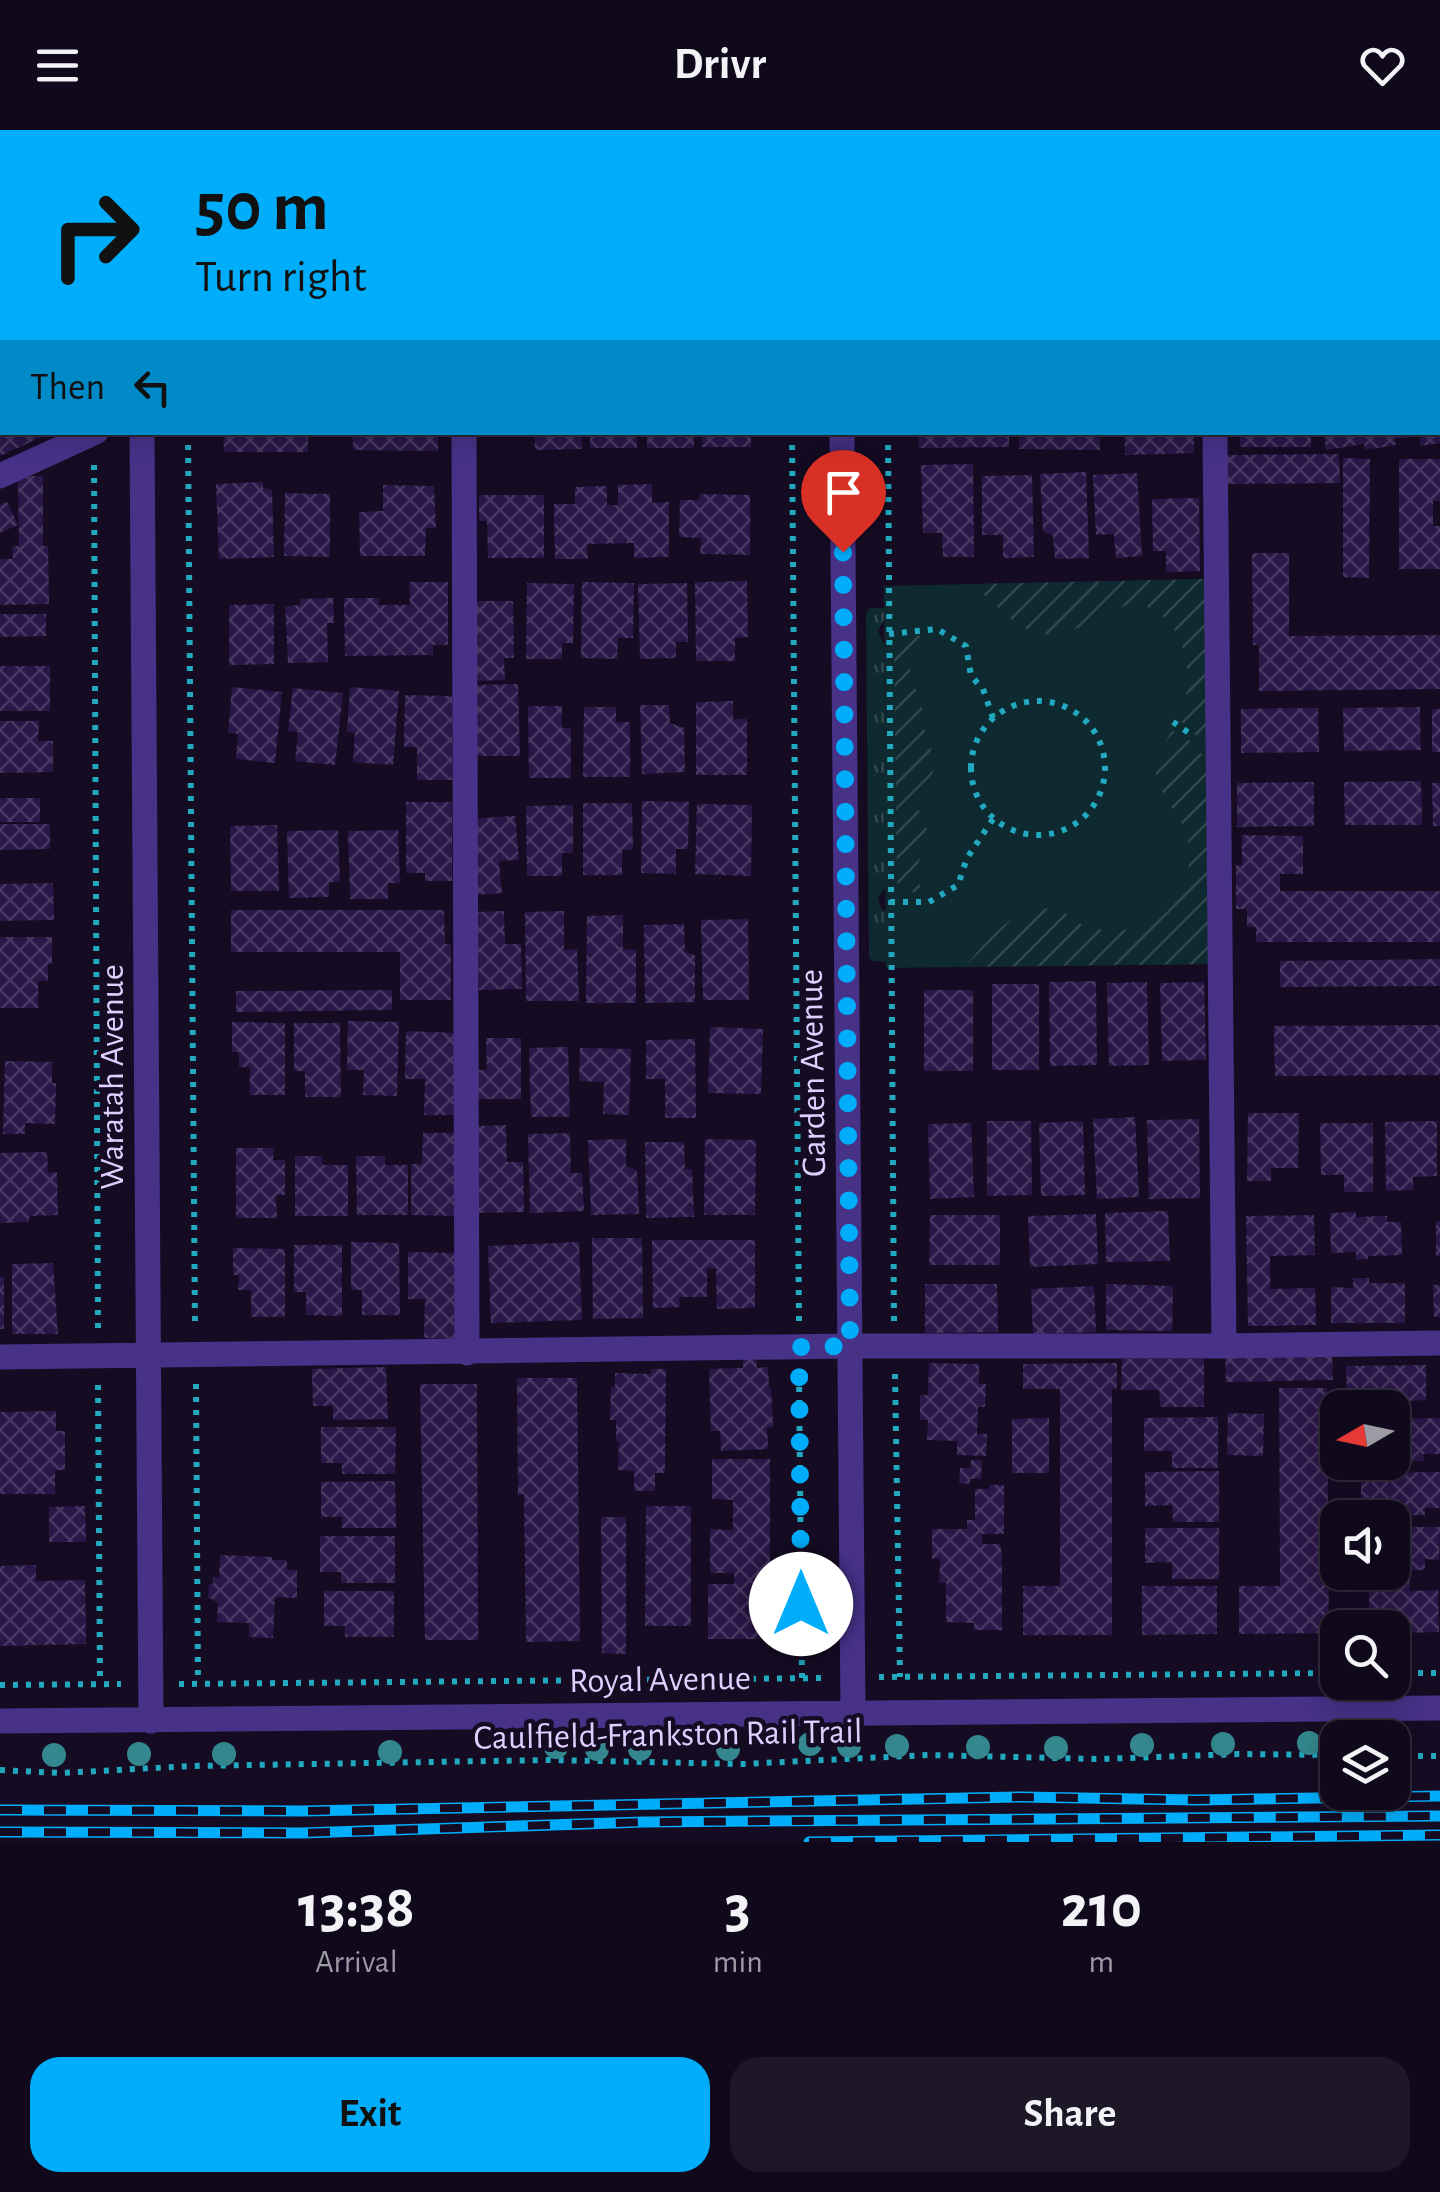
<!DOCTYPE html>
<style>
body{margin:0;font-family:"Alegreya Sans",sans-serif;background:#1e1728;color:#f1f3f6;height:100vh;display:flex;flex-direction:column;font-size:38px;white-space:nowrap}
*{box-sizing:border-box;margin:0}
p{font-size:32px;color:#9c9aa3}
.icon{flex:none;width:55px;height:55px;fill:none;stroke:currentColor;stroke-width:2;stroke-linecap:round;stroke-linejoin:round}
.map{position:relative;height:1712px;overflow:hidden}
.panel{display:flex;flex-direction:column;background:#10091b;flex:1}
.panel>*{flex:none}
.hud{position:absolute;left:0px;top:0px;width:1440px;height:305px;box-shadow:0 5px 25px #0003,0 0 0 2px #302a3a;background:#00adfa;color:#111;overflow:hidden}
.needle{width:65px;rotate:261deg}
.controls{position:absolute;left:1320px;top:1260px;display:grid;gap:20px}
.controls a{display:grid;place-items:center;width:90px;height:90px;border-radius:20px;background:#10091b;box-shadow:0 5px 25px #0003,0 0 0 2px #302a3a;font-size:50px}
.pin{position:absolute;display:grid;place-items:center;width:85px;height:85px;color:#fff;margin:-102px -42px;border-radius:50% 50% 50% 0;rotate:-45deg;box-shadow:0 0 10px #0007}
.pin .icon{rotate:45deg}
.me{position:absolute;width:110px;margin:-55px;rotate:0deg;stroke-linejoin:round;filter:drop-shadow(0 0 8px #0008)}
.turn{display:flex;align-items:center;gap:35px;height:210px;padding:0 30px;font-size:45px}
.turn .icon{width:130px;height:130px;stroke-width:2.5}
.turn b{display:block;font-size:70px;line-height:85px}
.then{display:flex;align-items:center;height:95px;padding:0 30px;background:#0003;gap:20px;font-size:38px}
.eta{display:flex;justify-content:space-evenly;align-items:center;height:170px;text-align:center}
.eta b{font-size:60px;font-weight:700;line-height:70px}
.primary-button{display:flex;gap:20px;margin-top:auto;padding:20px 30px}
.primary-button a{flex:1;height:115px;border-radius:30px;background:#00adfa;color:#111;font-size:40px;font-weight:700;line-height:115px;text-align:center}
.primary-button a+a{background:#1e1728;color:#f1f3f6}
header{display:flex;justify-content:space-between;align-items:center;height:130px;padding:0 30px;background:#10091b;font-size:45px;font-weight:700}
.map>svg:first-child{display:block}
</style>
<header><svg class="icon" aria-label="menu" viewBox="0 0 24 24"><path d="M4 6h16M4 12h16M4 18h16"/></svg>Drivr<svg class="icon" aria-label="heart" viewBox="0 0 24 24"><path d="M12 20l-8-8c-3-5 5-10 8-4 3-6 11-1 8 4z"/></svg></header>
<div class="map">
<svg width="1440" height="1712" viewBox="0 0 1440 1712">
<defs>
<pattern id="grass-tufts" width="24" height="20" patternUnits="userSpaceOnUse" patternTransform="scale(2.5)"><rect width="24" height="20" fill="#0e292f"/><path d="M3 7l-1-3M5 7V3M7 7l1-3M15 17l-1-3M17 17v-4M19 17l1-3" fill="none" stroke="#31474e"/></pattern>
<pattern id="garden-furrows" width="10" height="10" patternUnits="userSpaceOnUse" patternTransform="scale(2.5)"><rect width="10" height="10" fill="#0e292f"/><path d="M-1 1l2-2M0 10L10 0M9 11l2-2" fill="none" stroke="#31474e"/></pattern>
<pattern id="building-cross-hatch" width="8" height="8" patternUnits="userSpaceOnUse" patternTransform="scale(2.5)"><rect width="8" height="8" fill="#2a1647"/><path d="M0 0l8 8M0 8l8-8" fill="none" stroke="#483763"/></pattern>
</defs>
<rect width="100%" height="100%" fill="#150c24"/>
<path fill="url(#grass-tufts)" d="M870 478H886L885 488 878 501 884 515 887 755 878 768 881 778 888 783 887 832 872 831 869 827 866 483Z"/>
<path fill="#0e292f" d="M1208 449 1209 834 886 838 884 456Z"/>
<path fill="url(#garden-furrows)" d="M1208 449V617L1179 589C1195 556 1189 505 1158 482 1151 478 1142 475 1135 472 1083 490 1052 530 1002 481 992 472 982 464 974 454Z
M909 506H920L918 515 907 526C910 544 915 557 921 574 929 599 917 602 937 627 931 667 902 653 929 703 922 725 910 742 924 764L910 762 897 753 894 519 902 517Z
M1172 600 1196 615 1208 635 1209 834 965 837C989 808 1021 766 1063 782 1073 785 1078 795 1088 797 1148 813 1198 775 1188 711 1183 686 1158 666 1156 642 1154 627 1166 611 1172 600Z"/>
<path fill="url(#building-cross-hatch)" d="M0 302H53L0 326Z
M223 302H308V322H224Z
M353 302H438V321L353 320Z
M534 302H582V319L535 320Z
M590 302H637V318H590Z
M647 302H694V318H647Z
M701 302H751V317H702Z
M918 302H1009V317L919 318Z
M1019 302H1100V320L1019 319Z
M1124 302H1194V323L1125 325Z
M1240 302H1311V317H1240Z
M1324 302H1409L1410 307 1395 309 1396 315 1365 320 1364 314 1326 320Z
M1419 302H1440V313L1420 316Z
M1339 324 1340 353 1228 354 1227 325Z
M1343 328 1370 329 1369 448 1343 447Z
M1399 329H1440V371H1433V396H1440V439H1399Z
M973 334 974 427H943L942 403H923L921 335Z
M1086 342 1089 428 1055 429 1053 406 1043 401 1040 344Z
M1137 343 1142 426 1116 428 1114 404 1096 405 1093 345Z
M1032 345 1034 427 1003 428V405H982V346Z
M18 346H43V416H48L49 474 0 475V429H13L12 417 19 416Z
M263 352V358L272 360 274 427 219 429 216 354Z
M652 354V373L669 372V427L634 428V413L587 414 588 429H555L554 374H575V357L607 356V375H618V355Z
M383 355 434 356 436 398H426L425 426H360L359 382 383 381Z
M285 363 330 364V427L284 426Z
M700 364 750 365V425L700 424 701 408 679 407 680 370H699Z
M479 365H544V428H488L487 391H479Z
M1199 368 1200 441 1166 442V421H1153L1152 369Z
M7 372 18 395 0 403V375Z
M1252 423H1289V506L1440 505V559L1259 561V515H1253Z
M747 451 748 507 735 508V531H696L695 452Z
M409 452H448V515H433V525L345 526 344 468H379V475H410Z
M582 452 634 453 633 508H618L617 529 581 528Z
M527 453 574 454 573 513H562V529H526Z
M687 453 688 512H676V528L640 529 638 454Z
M333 468 334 493H327L328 532 288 533 285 476 300 475V469Z
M473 471H513L514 528H504L505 550 475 551Z
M274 474V534L229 535V475Z
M0 484H46V506L0 507Z
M0 536H50V581H0Z
M518 554 520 626H472L471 555Z
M232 557 282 562 275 633 236 629 238 604 228 603Z
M350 557 399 561 393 635 353 632 355 603 347 602Z
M293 558 343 563 335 635 295 631 298 602 288 601Z
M405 565 452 566V650H417V617H404Z
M733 571V589H747V645H696V572Z
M640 575H669L670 593 684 598 685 642 642 644Z
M528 576H562V598H571V648H529Z
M584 577H616V592H630V647H583Z
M1420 577 1421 620 1344 621 1343 578Z
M1318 578 1319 622 1241 623V579Z
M1432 579H1440V622H1432Z
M0 591H39L38 611H53V642L0 643Z
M1421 651 1422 695H1345L1344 652Z
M1314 652V696L1237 697V653Z
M1432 653H1440V696H1433Z
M0 668H40V692H0Z
M642 671 689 672 688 719H676V744L641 743Z
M406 672H452V751H425V743H406Z
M583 673H632L633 720H622V745H583Z
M697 674 752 675 751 746 695 744Z
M573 675V723H562V746H527L526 676Z
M515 686 519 730 499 731 502 763 476 765 470 689Z
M0 694H50V719L0 720Z
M277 695 279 761H231L230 696Z
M338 700 340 752H329V767L289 768 287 701Z
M398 700 400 753H388V769H350L348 701Z
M1242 705 1303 706V744H1280V761H1440V812H1256V797H1247V779H1236V735H1242Z
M53 753 54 790 0 791V754Z
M231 780H444L445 814H451V870H400V822H231Z
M504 781 505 814H521L522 859 479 860 477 782Z
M564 781V820L577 819 579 871H526L525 782Z
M623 785V819L636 820V873H586L587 786Z
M748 789 749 870H703L701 790Z
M684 794 685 822 695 825V872L645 873 644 795Z
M0 807H52V833L48 835V851H38V878H0Z
M1440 829V856L1280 857V831Z
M1096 851 1097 935 1050 936 1049 852Z
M1147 852 1149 935 1109 936 1107 853Z
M1204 852 1206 930 1162 931 1160 853Z
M992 854H1039V940H992Z
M392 860V880L236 882V861Z
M924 860H973V941H924Z
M348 891 399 892 397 966 363 965 364 940H347Z
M232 892 285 893V965H250V937H239V922H232Z
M294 893H340L341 967H305V941H294Z
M1440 895V945L1275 946 1274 896Z
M710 897 763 899 761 964 708 963Z
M406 901 456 903 455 985H424L425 949H405Z
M486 908H521V969H474V940H487Z
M695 909 696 988H665V949H646V910Z
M568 917 570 987H531L529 918Z
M580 918 631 919 629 985 603 984 604 952 579 951Z
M5 931 52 932V953H56L55 994 25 993V1004H3Z
M1248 983H1299L1298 1038H1271V1051H1247Z
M1135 987 1139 1067 1097 1069 1093 989Z
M1199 989 1200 1068 1149 1069 1147 990Z
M987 991H1031L1032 1065 987 1066Z
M1083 991 1085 1065 1041 1066 1039 993Z
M1437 991V1046L1413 1047V1060L1386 1061 1385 992Z
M971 993 974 1067 930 1069 928 994Z
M1320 993H1373V1062H1344V1045H1321Z
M506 995 507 1032H523L524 1082 478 1083 476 996Z
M423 1003H458V1086L411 1085V1034H422Z
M570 1003 571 1043H582L584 1081 530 1083 528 1004Z
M626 1009V1036L637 1040 639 1084 591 1085 588 1010Z
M705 1009 756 1010 755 1085H704Z
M645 1012H684L685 1039H692L694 1087 646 1088Z
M236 1018H274L273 1030H285V1065H276L277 1088H236Z
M47 1022 48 1043 57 1042 58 1085 30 1086 28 1092 0 1093V1023Z
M295 1026H322L323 1035H348V1086H295Z
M356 1026H385V1035H408V1085H357Z
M1168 1081 1170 1131 1106 1132 1105 1083Z
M1356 1082V1087L1387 1086V1092H1401L1402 1125 1368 1126V1129L1356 1130V1122L1331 1123 1330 1083Z
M1096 1084 1098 1134 1030 1137 1028 1086Z
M930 1085H1000V1135H929Z
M1314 1085 1315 1125 1270 1126V1159L1315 1158 1316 1195 1248 1196 1246 1086Z
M1440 1091V1126H1436V1092Z
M592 1108H642L643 1188 593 1189Z
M652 1110H755V1178L717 1179 716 1139 707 1138V1167H679L680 1177 653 1178Z
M351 1112 399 1113 400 1185H362V1160H351Z
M579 1112 582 1190 491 1193 488 1116Z
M294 1115H342V1186L306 1185V1162H294Z
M233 1118 285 1119V1187H251V1160H238L239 1145H233Z
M408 1122 457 1123 455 1209 424 1208 425 1169H408Z
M53 1133 58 1204H12V1134Z
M0 1147H4V1199H0Z
M1353 1148H1369V1153H1405V1193H1331V1157L1353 1158Z
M925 1154H997L998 1202 925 1203Z
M1106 1154 1173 1156 1172 1201 1106 1200Z
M1433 1155H1440V1187H1434Z
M1094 1156 1096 1202 1033 1204 1031 1159Z
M1332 1225 1333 1250 1226 1252 1225 1227Z
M756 1228 757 1238 768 1237 769 1258 771 1257 773 1297 767 1298 768 1319 721 1321 720 1301H711L709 1239 743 1238V1229Z
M1122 1229H1204V1277H1160L1159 1260H1121Z
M929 1233 979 1234V1254H986L985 1277H978L977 1304H987L986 1326 957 1325V1311L927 1310 928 1290H920V1265H928Z
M1117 1233V1259H1112V1505H1023V1456H1060V1259H1023V1234Z
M1426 1235V1270L1410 1271V1278H1359V1267H1347L1346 1236Z
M386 1237 388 1289 333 1290V1276H313L312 1239Z
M651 1239H666L665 1343H655V1361H634V1341L618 1340 619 1312 616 1311V1290H610L611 1257H615V1243L651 1244Z
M517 1248H577L580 1511 526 1512 524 1364 518 1366Z
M420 1254H477L478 1510H425Z
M1279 1258H1327L1329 1503 1239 1504V1456H1280Z
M56 1281V1301H65V1340H55V1364H0V1282Z
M1228 1283 1264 1284 1263 1326 1227 1325Z
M1218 1287V1338H1172V1321H1144V1288Z
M1049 1288V1343H1012V1289Z
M1440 1288V1324H1423L1424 1331 1392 1332V1289Z
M321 1297H396L395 1344H342V1333H321Z
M712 1329H770V1509H708V1454H734V1443H710V1399L733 1400V1370L712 1369Z
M971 1330H982L981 1349H970V1354L959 1353 960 1338H970Z
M1219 1341V1392H1173L1172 1375 1145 1376V1342Z
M1440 1342V1378H1425V1385L1369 1386V1370L1361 1371V1343Z
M395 1351 396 1398H342V1387H321V1352Z
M989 1355H1004V1404H982V1414H1000L1002 1425V1500H974V1493L946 1492V1453H939L940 1429H932V1399H967V1390H975V1359H989Z
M85 1376 86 1412H49V1377Z
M646 1376H691V1496H645Z
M601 1387H626V1524L602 1523Z
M1392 1397H1440L1439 1430 1425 1429V1440H1392Z
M1145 1398H1219V1449H1172V1432L1145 1433Z
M320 1406H395V1453H341V1442H320Z
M220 1425 272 1427V1430H287V1440H297V1468L275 1467 273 1508 249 1507V1493L217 1492 218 1473 208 1467 209 1454H213V1447H219Z
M36 1435V1451L85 1450 86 1514 0 1516V1436Z
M1410 1450V1461L1438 1460 1439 1502 1402 1503V1497H1369V1451Z
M1142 1456H1217V1504L1142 1505Z
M324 1461H394V1507H345V1496H324Z"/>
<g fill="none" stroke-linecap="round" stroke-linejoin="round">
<path stroke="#21a9c0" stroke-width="6" stroke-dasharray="5 8" stroke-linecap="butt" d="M789 0V2
M886 0V2
M86 2 91 0
M0 42 2 40
M0 84 2 90
M188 302 195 1196
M792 302 799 1192
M888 302 894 1191
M94 335 98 1198
M889 504 937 499 966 516 971 546 983 559 993 588
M971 638a67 67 0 1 1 134 0a67 67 0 1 1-134 0Z
M1173 592 1192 605
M890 772H929L958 755 967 728 993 689
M799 1244 802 1548
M895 1244 900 1547
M196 1254 198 1553
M98 1255 100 1554
M1392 1543H1440
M879 1547 1338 1543
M179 1554 826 1548
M0 1555 121 1554
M1392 1626H1440
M0 1640 61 1643 191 1636 549 1630 743 1634 929 1625 1099 1629 1239 1624 1338 1625"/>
<path stroke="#473288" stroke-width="25" d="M17 0 18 2
M839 0V2
M1438 55H1440
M142 302 151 1591
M464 302 467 1223
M842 302 853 1582
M0 346 96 302
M1224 1216 1440 1213
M0 1227 850 1216H1224L1215 302
M0 1591 1440 1578"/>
<g stroke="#00adfa" stroke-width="11">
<path id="rail" d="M0 1680 303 1681 1022 1667 1196 1670 1440 1666
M0 1702 302 1703 644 1692 1440 1686
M809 1712 1440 1705"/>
</g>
<use href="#rail" stroke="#150c24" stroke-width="8" stroke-dasharray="22" stroke-linecap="butt"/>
</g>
<g fill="#34878e">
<circle cx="1309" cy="1613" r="12"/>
<circle cx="810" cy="1614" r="12"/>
<circle cx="1223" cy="1614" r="12"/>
<circle cx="1142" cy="1615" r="12"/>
<circle cx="849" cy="1616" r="12"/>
<circle cx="897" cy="1616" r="12"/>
<circle cx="556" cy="1617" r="12"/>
<circle cx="978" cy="1617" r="12"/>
<circle cx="1056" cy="1618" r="12"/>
<circle cx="597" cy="1619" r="12"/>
<circle cx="640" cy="1619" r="12"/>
<circle cx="728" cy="1619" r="12"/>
<circle cx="390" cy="1622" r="12"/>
<circle cx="139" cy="1624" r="12"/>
<circle cx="224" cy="1624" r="12"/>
<circle cx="54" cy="1625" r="12"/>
</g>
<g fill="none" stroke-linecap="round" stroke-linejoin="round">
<path stroke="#00adfa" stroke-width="18" stroke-dasharray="0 32.4" d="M801 1474 799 1217 850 1216 843 422"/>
</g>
<g text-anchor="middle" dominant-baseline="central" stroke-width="9" stroke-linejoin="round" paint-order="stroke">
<g font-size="35" fill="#decfff" stroke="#150c24">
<text transform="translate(813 943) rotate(-91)">Garden Avenue</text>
<text transform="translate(112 947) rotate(-90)">Waratah Avenue</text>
<text transform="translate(660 1550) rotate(-1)">Royal Avenue</text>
<text transform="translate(668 1605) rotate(-1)">Caulfield-Frankston Rail Trail</text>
</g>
</g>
</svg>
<div class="controls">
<a><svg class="needle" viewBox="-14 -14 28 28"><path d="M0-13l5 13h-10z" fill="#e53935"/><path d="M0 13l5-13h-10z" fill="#9c9aa3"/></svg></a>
<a><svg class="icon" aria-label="sound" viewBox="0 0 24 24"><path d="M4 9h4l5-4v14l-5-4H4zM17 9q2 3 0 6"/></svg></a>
<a><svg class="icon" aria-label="search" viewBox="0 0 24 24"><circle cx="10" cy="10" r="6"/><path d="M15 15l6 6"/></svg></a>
<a><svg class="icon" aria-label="layers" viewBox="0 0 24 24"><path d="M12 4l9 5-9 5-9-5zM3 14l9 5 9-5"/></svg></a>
</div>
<div class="pin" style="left:843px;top:422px;background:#d93025"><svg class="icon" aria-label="arrive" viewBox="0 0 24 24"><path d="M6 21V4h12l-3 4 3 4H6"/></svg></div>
<svg class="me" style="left:801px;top:1474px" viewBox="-20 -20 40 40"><circle r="19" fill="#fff"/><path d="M0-13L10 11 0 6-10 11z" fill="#00adfa"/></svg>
<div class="hud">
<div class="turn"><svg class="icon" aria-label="right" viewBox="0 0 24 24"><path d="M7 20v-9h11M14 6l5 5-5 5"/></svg><div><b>50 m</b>Turn right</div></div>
<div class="then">Then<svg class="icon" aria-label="left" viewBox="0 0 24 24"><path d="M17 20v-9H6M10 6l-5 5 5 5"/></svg></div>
</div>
</div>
<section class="panel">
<div class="eta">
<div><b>13:38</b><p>Arrival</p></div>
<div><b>3</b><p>min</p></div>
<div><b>210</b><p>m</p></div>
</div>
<div class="primary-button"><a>Exit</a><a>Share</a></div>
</section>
